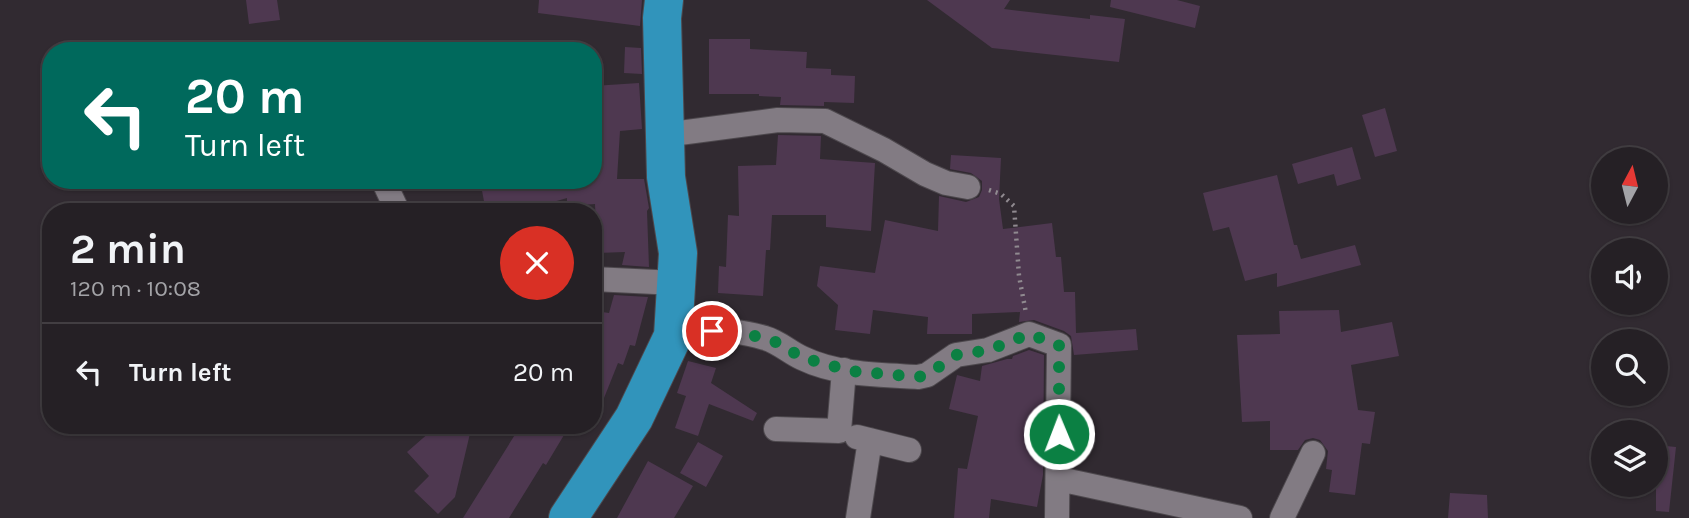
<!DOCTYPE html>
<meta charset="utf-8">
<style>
body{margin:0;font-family:Karla,sans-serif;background:#312d32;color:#f1f3f6;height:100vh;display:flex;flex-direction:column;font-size:26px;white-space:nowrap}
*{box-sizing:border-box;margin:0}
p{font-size:23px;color:#a3a3a7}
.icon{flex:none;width:38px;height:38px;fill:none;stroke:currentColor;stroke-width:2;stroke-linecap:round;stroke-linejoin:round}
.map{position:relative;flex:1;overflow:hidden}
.details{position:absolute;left:42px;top:203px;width:560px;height:231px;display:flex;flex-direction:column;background:#252025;border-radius:28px;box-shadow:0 2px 5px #0004,0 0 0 2px #423e42}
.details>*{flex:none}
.hud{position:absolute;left:42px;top:42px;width:560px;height:147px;border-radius:28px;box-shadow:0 2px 5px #0004,0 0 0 2px #423e42;background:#00695c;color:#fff;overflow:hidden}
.needle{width:46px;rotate:7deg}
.buttons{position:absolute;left:1591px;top:147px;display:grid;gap:14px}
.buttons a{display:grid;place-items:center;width:77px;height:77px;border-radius:50%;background:#252025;box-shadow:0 2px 5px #0004,0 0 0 2px #423e42;font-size:35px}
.pin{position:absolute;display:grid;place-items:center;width:60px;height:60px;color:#fff;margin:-30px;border:4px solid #fff;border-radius:50%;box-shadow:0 2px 7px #0007}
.me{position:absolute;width:77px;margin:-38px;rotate:359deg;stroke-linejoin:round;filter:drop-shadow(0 0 5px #0008)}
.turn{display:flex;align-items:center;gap:24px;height:147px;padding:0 28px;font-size:32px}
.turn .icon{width:91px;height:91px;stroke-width:2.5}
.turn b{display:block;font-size:49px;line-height:60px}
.round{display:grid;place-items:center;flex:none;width:74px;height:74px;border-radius:37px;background:#312d32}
.overview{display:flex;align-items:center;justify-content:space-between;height:119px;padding:0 28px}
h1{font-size:42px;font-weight:700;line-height:52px}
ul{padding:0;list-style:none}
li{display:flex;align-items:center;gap:21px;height:98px;padding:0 28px;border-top:2px solid #423e42}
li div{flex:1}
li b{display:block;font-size:26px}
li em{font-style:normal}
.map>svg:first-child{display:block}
</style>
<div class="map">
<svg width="1689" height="518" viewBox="0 0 1689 518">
<rect width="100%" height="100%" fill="#312a31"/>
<path fill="#4e3850" d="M246 0H277L280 20 249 24Z
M539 0H642L640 26 538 13Z
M927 0H1010L1004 9 1090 19V15L1125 19 1119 62 992 48Z
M1111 0H1177L1200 6 1195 28 1110 7Z
M709 39H750V49L807 52 806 68 831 69V75L855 76 854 103 824 102V106L780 105 781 97 759 96V94H709Z
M625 47 641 48 642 74 624 73Z
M639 83 642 129 620 131 617 179H644L649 208 647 211 649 267 622 265 625 252 597 253 595 204 567 206V198L518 212H486L480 180H593V86Z
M1385 108 1397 151 1375 157 1362 115Z
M778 135 821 136 820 159 875 163 871 231 826 227V215H772L770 250H766L763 296 718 293 719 266 726 267 728 215 739 216 738 166 776 165Z
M1352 147 1361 179 1337 186 1334 174 1298 184 1292 164Z
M951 155 1001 158 999 199 1003 229 1052 223 1056 257H1061L1064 292H1075L1076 333 1136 329 1138 350 1074 355 1071 336 1064 331 1034 320 1019 322 1020 312 972 314V334H927L928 317 873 310 870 334 835 330 838 305 817 286 820 266 875 273 885 220 938 231 939 196 966 202 979 197 982 190V181L971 173 950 169Z
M1277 175 1294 245H1297L1301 259 1355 245 1361 265 1277 287V273L1245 281 1229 227 1213 231 1203 193Z
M614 295 648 297 635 346 630 345 623 365 618 363 594 423 593 346 602 312 609 313Z
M1339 310 1341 332 1392 322 1399 356 1351 365 1358 410 1375 412 1370 444 1362 443 1355 495 1329 492 1332 470 1326 469 1328 451 1320 440 1313 438 1305 440 1298 450H1270V421L1242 422 1237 335 1280 334 1279 311Z
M1029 350 1044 355 1043 475 1037 507 991 499 989 518H954L958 468 967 469 978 416 949 409 957 375 980 381 982 366 1007 359H1012L1013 356Z
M688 361 716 368 711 383 757 413 753 421 709 404 698 436 675 428 686 396 677 393Z
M438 425H472L455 497 438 514 414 491 429 476 407 452Z
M521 425H570L546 465 543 463 509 518H463Z
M698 442 723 456 706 487 680 473Z
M1656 445 1676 447 1669 512 1656 511Z
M648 461 693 486 674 518H617Z
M1450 493 1487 495 1488 518H1448Z"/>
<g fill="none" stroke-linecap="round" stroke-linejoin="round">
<g stroke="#4d484d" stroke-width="26">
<path id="minor" d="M664 135 778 120 825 121 884 150 925 174 946 183 968 187
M383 180 398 212
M593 279 676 283
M674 328C703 330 737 329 765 338 779 342 789 352 802 358 837 375 880 375 918 377L927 375 956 355 988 350 1029 334 1059 345 1057 518
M776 429 839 431 844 370
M857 437 909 450
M1059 479 1240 518
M858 518 870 440
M1282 518 1313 453"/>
</g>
<g stroke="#4d484d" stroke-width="40">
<path id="trunk" d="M568 518 634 418 673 336 678 253 666 177 662 18 664 0"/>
</g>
<path stroke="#908a90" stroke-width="4.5" stroke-dasharray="2 5" stroke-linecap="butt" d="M989 190 1001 194 1014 206 1019 276 1026 313"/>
<use href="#minor" stroke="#827b83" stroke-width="24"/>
<use href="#trunk" stroke="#3194bb" stroke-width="38"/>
</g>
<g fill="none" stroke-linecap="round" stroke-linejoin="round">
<path stroke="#0b8043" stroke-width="12" stroke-dasharray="0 21.6" d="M712 331 763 337 783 345 800 357 851 371 918 377 927 375 956 355 989 350 1029 334 1059 345V434"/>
</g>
</svg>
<div class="buttons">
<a><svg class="needle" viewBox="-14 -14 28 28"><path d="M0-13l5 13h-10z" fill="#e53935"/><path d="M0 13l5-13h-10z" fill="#a3a3a7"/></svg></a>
<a><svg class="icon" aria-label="sound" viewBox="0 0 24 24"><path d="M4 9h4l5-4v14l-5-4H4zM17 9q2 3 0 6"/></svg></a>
<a><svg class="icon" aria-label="search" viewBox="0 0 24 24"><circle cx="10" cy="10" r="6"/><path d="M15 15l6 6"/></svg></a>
<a><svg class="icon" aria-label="layers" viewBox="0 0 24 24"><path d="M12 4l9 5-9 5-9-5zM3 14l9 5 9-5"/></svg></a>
</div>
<div class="pin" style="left:712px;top:331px;background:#d93025"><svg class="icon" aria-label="arrive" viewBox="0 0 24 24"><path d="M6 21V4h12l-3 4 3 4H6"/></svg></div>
<svg class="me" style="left:1059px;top:434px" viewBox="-20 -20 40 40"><circle r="17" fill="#0b8043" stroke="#fff" stroke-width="3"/><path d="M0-11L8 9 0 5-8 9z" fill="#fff"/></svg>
<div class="hud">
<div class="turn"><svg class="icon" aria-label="left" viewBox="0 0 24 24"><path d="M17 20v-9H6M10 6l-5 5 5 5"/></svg><div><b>20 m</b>Turn left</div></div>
</div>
<section class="details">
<div class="overview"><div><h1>2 min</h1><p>120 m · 10:08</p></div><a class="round" style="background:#d93025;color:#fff"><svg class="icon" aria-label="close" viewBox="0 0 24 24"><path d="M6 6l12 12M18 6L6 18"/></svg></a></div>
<ul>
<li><svg class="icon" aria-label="left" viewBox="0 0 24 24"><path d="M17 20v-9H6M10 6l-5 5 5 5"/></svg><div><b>Turn left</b></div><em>20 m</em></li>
</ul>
</section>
</div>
